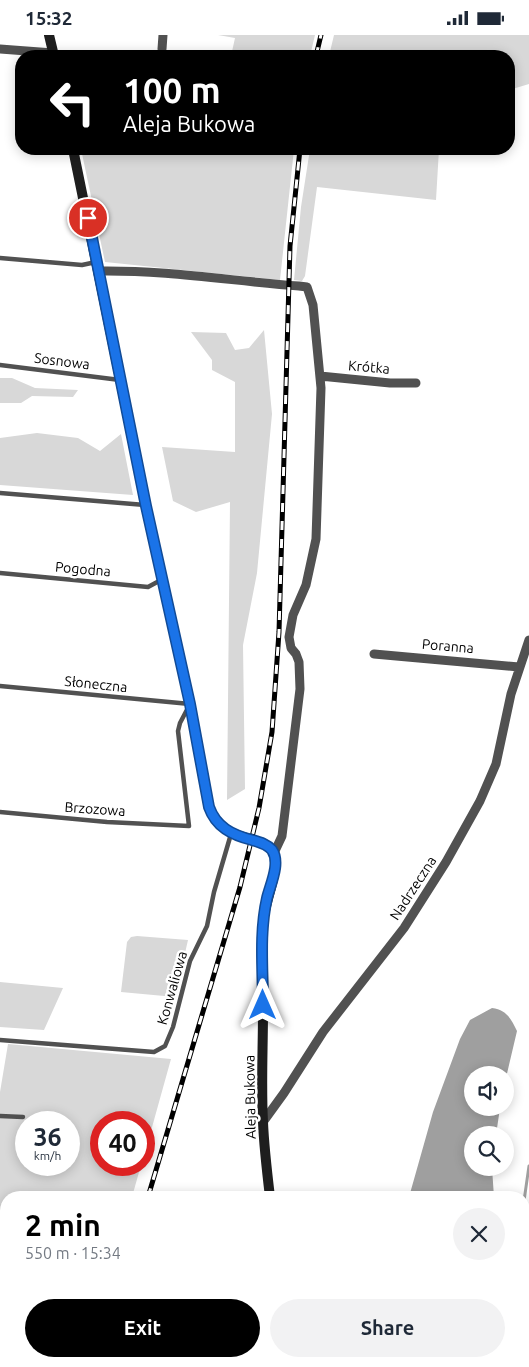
<!DOCTYPE html>
<meta charset="utf-8">
<style>
body{margin:0;font-family:Ubuntu,sans-serif;background:#f2f2f3;color:#1f2937;height:100vh;display:flex;flex-direction:column;font-size:19px;white-space:nowrap}
*{box-sizing:border-box;margin:0}
p{font-size:16px;color:#747a83}
.icon{flex:none;width:28px;height:28px;fill:none;stroke:currentColor;stroke-width:2;stroke-linecap:round;stroke-linejoin:round}
.map{position:relative;flex:1;overflow:hidden}
.panel{position:absolute;left:0px;top:1156px;width:530px;height:176px;display:flex;flex-direction:column;background:#fff;border-radius:20px 20px 0 0;box-shadow:0 2px 12px #0003}
.panel>*{flex:none}
.banner{position:absolute;left:15px;top:15px;width:500px;height:105px;border-radius:20px;box-shadow:0 2px 12px #0003;background:#000;color:#fff;overflow:hidden}
.tools{position:absolute;left:464px;top:1031px;display:grid;gap:10px}
.tools a{display:grid;place-items:center;width:50px;height:50px;border-radius:50%;background:#fff;box-shadow:0 2px 12px #0003;font-size:25px}
.speed{position:absolute;left:15px;top:1076px;display:flex;gap:10px;font-size:25px;font-weight:700;text-align:center}
.speed>*{display:grid;place-content:center;width:65px;height:65px;border-radius:50%;background:#fff;box-shadow:0 2px 12px #0003;line-height:1}
.speed small{font-size:12px;font-weight:400}
.speed .limit{border:8px solid #d22;background:#fff;color:#111}
.pin{position:absolute;display:grid;place-items:center;width:42px;height:42px;color:#fff;margin:-21px;border:2px solid #fff;border-radius:50%;box-shadow:0 1px 5px #0007}
.me{position:absolute;width:55px;margin:-28px;rotate:0deg;stroke-linejoin:round;filter:drop-shadow(0 0 4px #0008)}
.turn{display:flex;align-items:center;gap:18px;height:105px;padding:0 25px;font-size:22px}
.turn .icon{width:65px;height:65px;stroke-width:2.5}
.turn b{display:block;font-size:35px;line-height:42px}
.round{display:grid;place-items:center;flex:none;width:52px;height:52px;border-radius:26px;background:#f2f2f3}
.summary{display:flex;align-items:center;justify-content:space-between;height:85px;padding:0 25px}
h1{font-size:30px;font-weight:700;line-height:38px;color:#000}
.action{display:flex;gap:10px;margin-top:auto;padding:10px 25px}
.action a{flex:1;height:58px;border-radius:30px;background:#000;color:#fff;font-size:20px;font-weight:700;line-height:58px;text-align:center}
.action a+a{background:#f2f2f3;color:#1f2937}
.status{display:flex;justify-content:space-between;align-items:center;height:35px;padding:0 25px;background:#fff;direction:ltr}
.status svg{height:14px;fill:currentColor}
.map>svg:first-child{display:block}
</style>
<div class="status"><b>15:32</b><svg viewBox="0 0 49 12"><path d="M0 12V9h3v3zM5 12V6h3v6zM10 12V3h3v9zM15 12V0h3v12zM26 1h20v11H26zM47 4h2v5h-2z"/></svg></div>
<div class="map">
<svg width="529" height="1332" viewBox="0 0 529 1332">
<rect width="100%" height="100%" fill="#fff"/>
<path fill="#d8d8d8" fill-rule="evenodd" d="M218 0H315L310 21H231L235 3Z
M334 0H529V49L509 55V21H329Z
M81 114H294L280 245 105 227Z
M310 114H439L436 165 317 152 305 241 302 246 294 245 301 172Z
M264 295 272 379 257 538 243 610 245 754 227 765 230 467 196 477 173 466 162 412 235 417V347L212 335V325L191 297 226 298 235 315 249 313Z
M0 343H12L35 353 78 355 73 362 32 361 21 368H0Z
M37 398 78 403 100 416 121 399 133 460 0 450V403Z
M137 901 188 905 175 962 121 957 127 907 131 902Z
M0 947 63 953 44 995 0 992Z
M8 1009 171 1024 144 1121V1088H101V1130H141L132 1162H6V1326H86L84 1332H0V1057ZM26 1088H69V1130H26Z
M121 1326H177L185 1332H119Z"/>
<path fill="#9f9f9f" d="M492 973C507 975 511 984 517 996L505 1047V1040H472V1072L500 1073 496 1100H472V1132L492 1133 494 1162H409L433 1077 460 1004 470 985Z
M392 1326H476L477 1332H478H393Z"/>
<g fill="none" stroke-linecap="round" stroke-linejoin="round">
<path stroke="#9f9f9f" stroke-width="3" d="M524 1166 529 1131
M524 1258 529 1277"/>
<path stroke="#515151" stroke-width="4.5" d="M0 223 82 230 96 227
M0 330 120 345
M0 458 145 470
M0 538 148 552 161 545
M0 651 190 669 180 688 178 696 189 791 107 787 0 777
M0 1005 154 1017 165 1011 173 992 190 926 207 891 214 857 231 799
M0 1081 23 1082
M524 1296 529 1312
M271 1326 283 1331"/>
<path stroke="#515151" stroke-width="9" d="M0 14 53 18
M162 14 163 0
M99 236C166 235 232 246 299 251L307 252 313 270 321 353 316 504 306 550 293 580 289 602 291 613 296 619 299 627 300 654 282 801 274 818
M320 341 390 348H416
M374 619 519 632
M263 1087 284 1058 323 997 404 893 446 827 480 766 496 729 511 659 529 605"/>
<path stroke="#1e1e1e" stroke-width="10" d="M49 0 54 21
M73 114 146 471 190 669 209 772C223 811 265 798 274 818 280 832 266 865 264 881 261 913 263 945 263 976 263 1013 261 1050 263 1087 264 1112 267 1137 270 1162
M284 1326 285 1332"/>
<g stroke="#000" stroke-width="5">
<path id="rail" d="M316 21 321 0
M148 1162 240 852 259 773 272 697 279 597 290 211 300 114
M97 1332 99 1326"/>
</g>
<use href="#rail" stroke="#fff" stroke-width="3" stroke-dasharray="9" stroke-linecap="butt"/>
</g>
<g fill="none" stroke-linecap="round" stroke-linejoin="round">
<g stroke="#114b97" stroke-width="12">
<path id="route" d="M88 183 146 471 190 669 209 772C216 792 232 800 252 805 259 807 267 809 272 815 281 828 270 850 267 863 259 898 263 935 263 970"/>
</g>
<use href="#route" stroke="#1a73e8" stroke-width="9"/>
</g>
<g text-anchor="middle" dominant-baseline="central" stroke-width="5" stroke-linejoin="round" paint-order="stroke">
<g font-size="14" fill="#000" stroke="#fff">
<text transform="translate(62 326) rotate(7)">Sosnowa</text>
<text transform="translate(369 332) rotate(5)">Krótka</text>
<text transform="translate(83 534) rotate(5)">Pogodna</text>
<text transform="translate(448 611) rotate(5)">Poranna</text>
<text transform="translate(96 649) rotate(6)">Słoneczna</text>
<text transform="translate(95 774) rotate(4)">Brzozowa</text>
<text transform="translate(413 853) rotate(-57)">Nadrzeczna</text>
<text transform="translate(172 953) rotate(-74)">Konwaliowa</text>
<text transform="translate(250 1062) rotate(-91)">Aleja Bukowa</text>
</g>
</g>
</svg>
<div class="tools">
<a><svg class="icon" aria-label="sound" viewBox="0 0 24 24"><path d="M4 9h4l5-4v14l-5-4H4zM17 9q2 3 0 6"/></svg></a>
<a><svg class="icon" aria-label="search" viewBox="0 0 24 24"><circle cx="10" cy="10" r="6"/><path d="M15 15l6 6"/></svg></a>
</div>
<div class="speed"><div>36<small>km/h</small></div><div class="limit">40</div></div>
<div class="pin" style="left:88px;top:183px;background:#d93025"><svg class="icon" aria-label="arrive" viewBox="0 0 24 24"><path d="M6 21V4h12l-3 4 3 4H6"/></svg></div>
<svg class="me" style="left:263px;top:970px" viewBox="-20 -20 40 40"><path d="M0-17L14 15 0 8-14 15z" fill="#1a73e8" stroke="#fff" stroke-width="4"/></svg>
<div class="banner">
<div class="turn"><svg class="icon" aria-label="left" viewBox="0 0 24 24"><path d="M17 20v-9H6M10 6l-5 5 5 5"/></svg><div><b>100 m</b>Aleja Bukowa</div></div>
</div>
<section class="panel">
<div class="summary"><div><h1>2 min</h1><p>550 m · 15:34</p></div><a class="round"><svg class="icon" aria-label="close" viewBox="0 0 24 24"><path d="M6 6l12 12M18 6L6 18"/></svg></a></div>
<div class="action"><a>Exit</a><a>Share</a></div>
</section>
</div>
